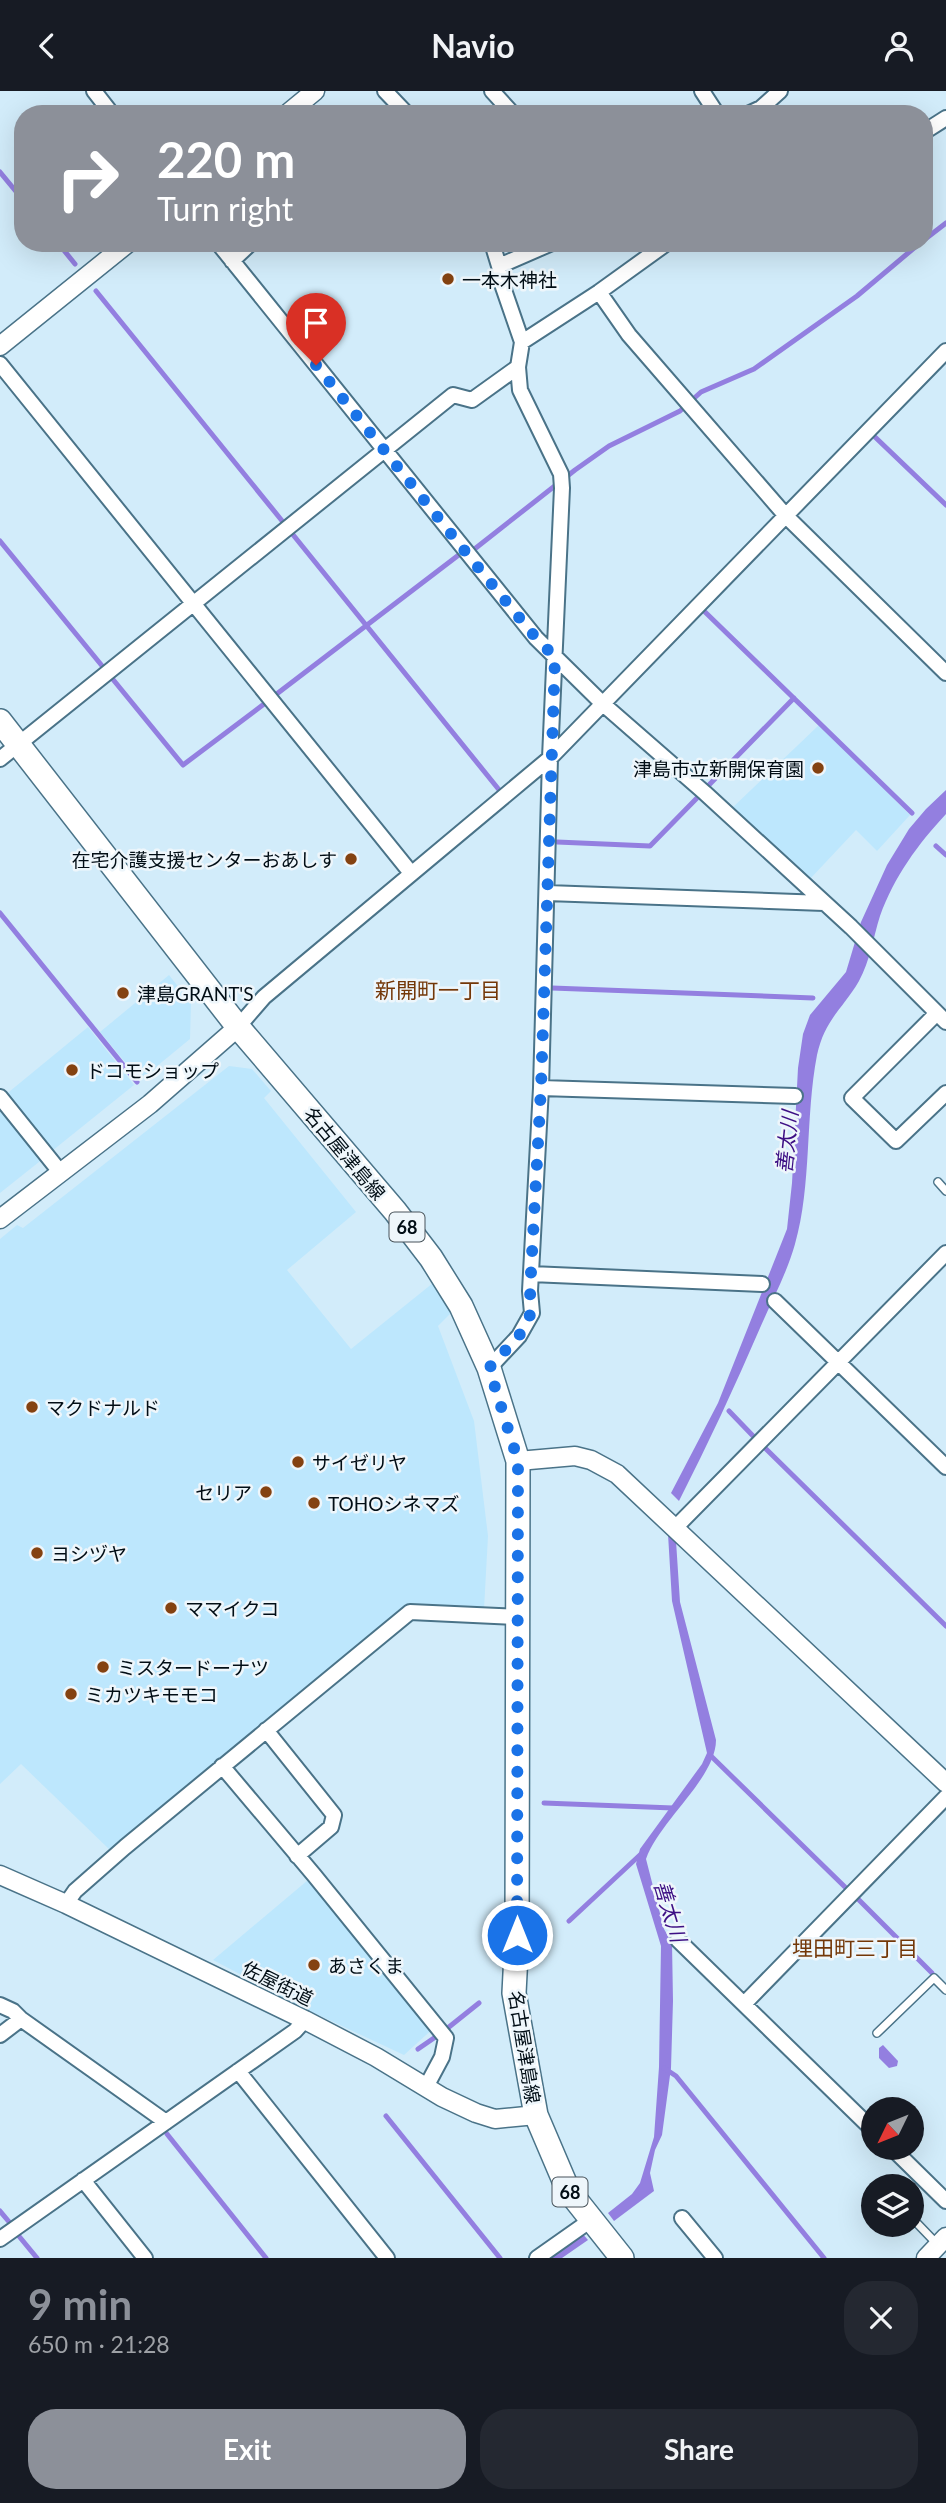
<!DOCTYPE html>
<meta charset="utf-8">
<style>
body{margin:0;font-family:Lato,"Noto Sans JP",sans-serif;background:#242831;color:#f1f3f6;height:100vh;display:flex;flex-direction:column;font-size:26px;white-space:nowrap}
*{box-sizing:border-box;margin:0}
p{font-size:23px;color:#9ea1a6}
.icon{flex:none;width:38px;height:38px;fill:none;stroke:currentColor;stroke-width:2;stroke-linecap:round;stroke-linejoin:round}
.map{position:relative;height:2167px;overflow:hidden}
.panel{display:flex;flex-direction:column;background:#171b24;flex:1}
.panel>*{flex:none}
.banner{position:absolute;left:14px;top:14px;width:919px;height:147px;border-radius:28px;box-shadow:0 7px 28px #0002;background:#8c9099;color:#fff;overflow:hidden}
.needle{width:46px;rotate:227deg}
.fabs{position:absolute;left:861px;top:2006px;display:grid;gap:14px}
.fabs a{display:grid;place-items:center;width:63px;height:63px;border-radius:50%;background:#171b24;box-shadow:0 7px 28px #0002;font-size:35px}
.pin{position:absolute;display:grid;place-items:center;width:60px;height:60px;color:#fff;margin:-72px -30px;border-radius:50% 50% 50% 0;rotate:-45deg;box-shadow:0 0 7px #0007}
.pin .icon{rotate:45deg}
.me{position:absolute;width:77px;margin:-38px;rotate:0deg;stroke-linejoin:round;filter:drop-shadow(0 0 5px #0008)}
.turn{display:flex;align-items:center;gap:24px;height:147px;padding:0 28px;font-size:32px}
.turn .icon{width:91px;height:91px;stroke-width:2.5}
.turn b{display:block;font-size:49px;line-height:60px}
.round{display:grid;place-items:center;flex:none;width:74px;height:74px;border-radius:28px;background:#242831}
.summary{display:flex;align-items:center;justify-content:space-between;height:119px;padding:0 28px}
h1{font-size:42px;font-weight:700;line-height:52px;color:#8c9099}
.action{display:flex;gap:14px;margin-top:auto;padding:14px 28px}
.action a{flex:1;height:80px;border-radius:28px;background:#8c9099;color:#fff;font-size:28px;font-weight:700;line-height:80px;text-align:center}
.action a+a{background:#242831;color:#f1f3f6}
header{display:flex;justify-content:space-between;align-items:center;height:91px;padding:0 28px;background:#171b24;font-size:32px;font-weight:700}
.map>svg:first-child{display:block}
</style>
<header><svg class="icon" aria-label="back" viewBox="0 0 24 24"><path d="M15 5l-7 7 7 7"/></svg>Navio<svg class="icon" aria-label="person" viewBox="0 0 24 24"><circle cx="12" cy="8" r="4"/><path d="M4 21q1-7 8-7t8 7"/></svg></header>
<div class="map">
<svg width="946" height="2167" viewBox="0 0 946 2167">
<rect width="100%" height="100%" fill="#d2ecfa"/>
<path fill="#bde7fd" d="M819 634 910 724 877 760 856 739 809 789 730 719Z
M169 884 191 912 190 948 140 989 100 941Z
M88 936 134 994 52 1060 4 1005Z
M229 975 252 978 271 1000 264 1007 356 1121 287 1179 351 1258 433 1192 455 1218 438 1235 474 1330 488 1445 484 1518 413 1515 111 1760 21 1673 0 1693V1148L17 1134 23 1137Z
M0 1013 44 1067 0 1102Z
M314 1784 436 1935 404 1964 310 1920 213 1869Z"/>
<path fill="#937fe0" d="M946 699V723C918 753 894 786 880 825 873 847 870 870 859 890 842 919 825 928 817 964 805 1026 812 1094 795 1153 787 1182 772 1209 760 1237 735 1295 708 1353 679 1410L671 1402 718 1312 787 1138 792 1092 798 977 803 943 810 924 846 881 861 831 887 774 909 738 926 718Z
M668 1443 676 1450 680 1511 716 1649C716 1687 660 1729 646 1768L664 1838 672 1852 673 1910 671 1977 662 2044 655 2059 650 2082 654 2100 614 2130 608 2122 632 2103 640 2092 654 2046 659 1976 661 1855 636 1773 640 1758 702 1673 707 1662 672 1510Z
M883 1954 898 1970 897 1975 889 1977 879 1967V1957Z
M581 2141 588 2149 562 2167H545Z"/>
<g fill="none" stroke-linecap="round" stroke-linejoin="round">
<path stroke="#937fe0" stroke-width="5" d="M0 81 23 109
M924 149 946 132
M58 152 75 173
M96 200 283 431
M875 346 946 414
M290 440 500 700
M0 450 103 576
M704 520 912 722
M111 586 183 674 264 613
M274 605 460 463 472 460 575 379 609 355 680 320 701 301 754 278 857 205 920 152
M706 697 794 607
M557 751 650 755 697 707
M936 755 946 764
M0 822 137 991
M552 897 813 907
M729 1320 755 1347
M763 1355 946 1535
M712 1666 846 1797
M544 1712 673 1717
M857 1807 932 1882
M569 1830 641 1763
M449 1936 479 1912
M418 1958 434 1947
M664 1977 676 1985 824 2167
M386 2025 500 2167
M167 2043 266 2167
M0 2120 10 2132
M18 2144 37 2167"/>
<g stroke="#4a7388" stroke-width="10">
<path id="service" d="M938 1091 946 1100
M877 1942 934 1887 946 1899
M912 2127 938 2154"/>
</g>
<g stroke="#4a7388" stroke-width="18">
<path id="minor" d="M94 0 112 23
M385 0 407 23
M492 0 513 23
M702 0 717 23
M748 23 761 17 780 0
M924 41 946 27
M218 152 536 547 603 613 705 702 851 836 946 931
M232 170 251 152
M499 175 552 152
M599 201 629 244 786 425 946 582
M522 251 599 201 667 152
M0 273 411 782
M0 668 453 304 472 309 518 276
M547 802 824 812
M937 922 852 1007 896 1050 946 1002
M238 936 264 906 550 667 946 260
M541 997 795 1005
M0 1006 61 1082
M531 1183 762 1193
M775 1210 946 1376
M489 1277 519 1245 532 1222 530 1200 541 997 550 667 562 397 561 383 520 299 518 276 522 251 503 196 499 175 492 152
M675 1437 946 1162
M266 1639 334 1724 331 1736 297 1765
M222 1675 314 1784 446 1947 442 1966 426 1996
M66 1813 75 1800 125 1756 410 1521 518 1526
M678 1849 873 2039
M744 1913 946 1706
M0 1914 13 1920 21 1928
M0 1944 21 1928 166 2031
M238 1980 387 2167
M891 2056 946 2110
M83 2089 145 2167
M682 2127 715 2167
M0 2148 295 1940 305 1929
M537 2167 591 2129"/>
</g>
<g stroke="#4a7388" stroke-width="21">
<path id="tertiary" d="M287 23 315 0
M0 255 128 152
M0 1128 150 1013 238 936
M518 1370 575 1365 591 1369 617 1383 946 1692
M0 1784 66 1813 305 1929 376 1966 442 2006 476 2022 495 2028 536 2024
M926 2167 946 2146"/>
</g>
<g stroke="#4a7388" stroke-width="26">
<path id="primary" d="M0 630 238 936 395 1120 431 1167 461 1215 489 1277 518 1370 517 1844 514 1902 536 2024 568 2099 622 2167"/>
</g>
<use href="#service" stroke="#fff" stroke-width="7"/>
<use href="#minor" stroke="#fff" stroke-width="14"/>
<use href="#tertiary" stroke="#fff" stroke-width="18"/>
<use href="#primary" stroke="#fff" stroke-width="23"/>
</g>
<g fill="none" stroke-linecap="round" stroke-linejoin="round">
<path stroke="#1a73e8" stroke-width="12" stroke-dasharray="0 21.6" d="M316 274 472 469 536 547 555 566 541 997 530 1200 531 1222 519 1245 489 1277 518 1370 517 1844"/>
</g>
<g fill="#844211" stroke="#eef6fb" stroke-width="2.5">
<circle cx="448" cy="188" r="7"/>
<circle cx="818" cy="677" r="7"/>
<circle cx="351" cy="768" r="7"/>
<circle cx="123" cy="902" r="7"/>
<circle cx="72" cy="979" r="7"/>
<circle cx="32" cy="1316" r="7"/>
<circle cx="298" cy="1371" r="7"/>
<circle cx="266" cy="1401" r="7"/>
<circle cx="314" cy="1412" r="7"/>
<circle cx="37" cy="1462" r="7"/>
<circle cx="171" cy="1517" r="7"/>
<circle cx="103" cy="1576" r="7"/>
<circle cx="71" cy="1603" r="7"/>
<circle cx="314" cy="1874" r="7"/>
</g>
<g text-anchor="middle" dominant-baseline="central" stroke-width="5" stroke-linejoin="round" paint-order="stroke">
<g fill="#eef6fb" stroke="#48535a" stroke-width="2">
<rect x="389.5" y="1121.5" width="35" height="29" rx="5"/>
<rect x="552.5" y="2086.5" width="35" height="29" rx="5"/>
</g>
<g font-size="18" font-weight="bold" fill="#010d15">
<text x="407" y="1136">68</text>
<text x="570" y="2101">68</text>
</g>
<g font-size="19" fill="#010d15" stroke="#eef6fb" text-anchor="start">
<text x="462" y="188">一本木神社</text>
<text x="804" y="677" text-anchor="end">津島市立新開保育園</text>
<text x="337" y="768" text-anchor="end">在宅介護支援センターおあしす</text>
<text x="137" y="902">津島GRANT'S</text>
<text x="86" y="979">ドコモショップ</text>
<text x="46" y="1316">マクドナルド</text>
<text x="312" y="1371">サイゼリヤ</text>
<text x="252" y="1401" text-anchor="end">セリア</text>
<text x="328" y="1412">TOHOシネマズ</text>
<text x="51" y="1462">ヨシヅヤ</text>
<text x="185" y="1517">ママイクコ</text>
<text x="117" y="1576">ミスタードーナツ</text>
<text x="85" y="1603">ミカツキモモコ</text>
<text x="328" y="1874">あさくま</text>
</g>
<g font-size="19" fill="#010d15" stroke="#eef6fb">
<text transform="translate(345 1062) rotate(50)">名古屋津島線</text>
<text transform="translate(278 1892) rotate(26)">佐屋街道</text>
<text transform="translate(525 1956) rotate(81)">名古屋津島線</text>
</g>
<g font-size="21" fill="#733708" stroke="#eef6fb">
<text x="438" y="898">新開町一丁目</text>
<text x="855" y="1856">埋田町三丁目</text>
</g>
<g font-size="21" font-style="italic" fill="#3d0f84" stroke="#eef6fb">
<text transform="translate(786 1051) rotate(-84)">善太川</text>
<text transform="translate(671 1820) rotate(73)">善太川</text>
</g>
</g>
</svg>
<div class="fabs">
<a><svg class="needle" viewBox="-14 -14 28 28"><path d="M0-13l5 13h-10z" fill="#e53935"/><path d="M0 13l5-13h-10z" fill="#9ea1a6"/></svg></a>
<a><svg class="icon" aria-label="layers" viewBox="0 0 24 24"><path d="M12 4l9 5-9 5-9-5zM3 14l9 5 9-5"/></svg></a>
</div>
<div class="pin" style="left:316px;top:274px;background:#d93025"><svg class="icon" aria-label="arrive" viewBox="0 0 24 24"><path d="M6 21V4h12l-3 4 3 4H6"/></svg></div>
<svg class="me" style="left:517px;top:1844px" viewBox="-20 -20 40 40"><circle r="17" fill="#1a73e8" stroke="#fff" stroke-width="3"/><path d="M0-11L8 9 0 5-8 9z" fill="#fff"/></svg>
<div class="banner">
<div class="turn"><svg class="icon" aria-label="right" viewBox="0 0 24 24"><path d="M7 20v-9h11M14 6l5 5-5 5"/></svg><div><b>220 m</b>Turn right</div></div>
</div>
</div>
<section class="panel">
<div class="summary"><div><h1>9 min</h1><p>650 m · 21:28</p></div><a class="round"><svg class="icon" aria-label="close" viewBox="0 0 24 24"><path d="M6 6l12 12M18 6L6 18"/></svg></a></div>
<div class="action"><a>Exit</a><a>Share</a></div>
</section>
